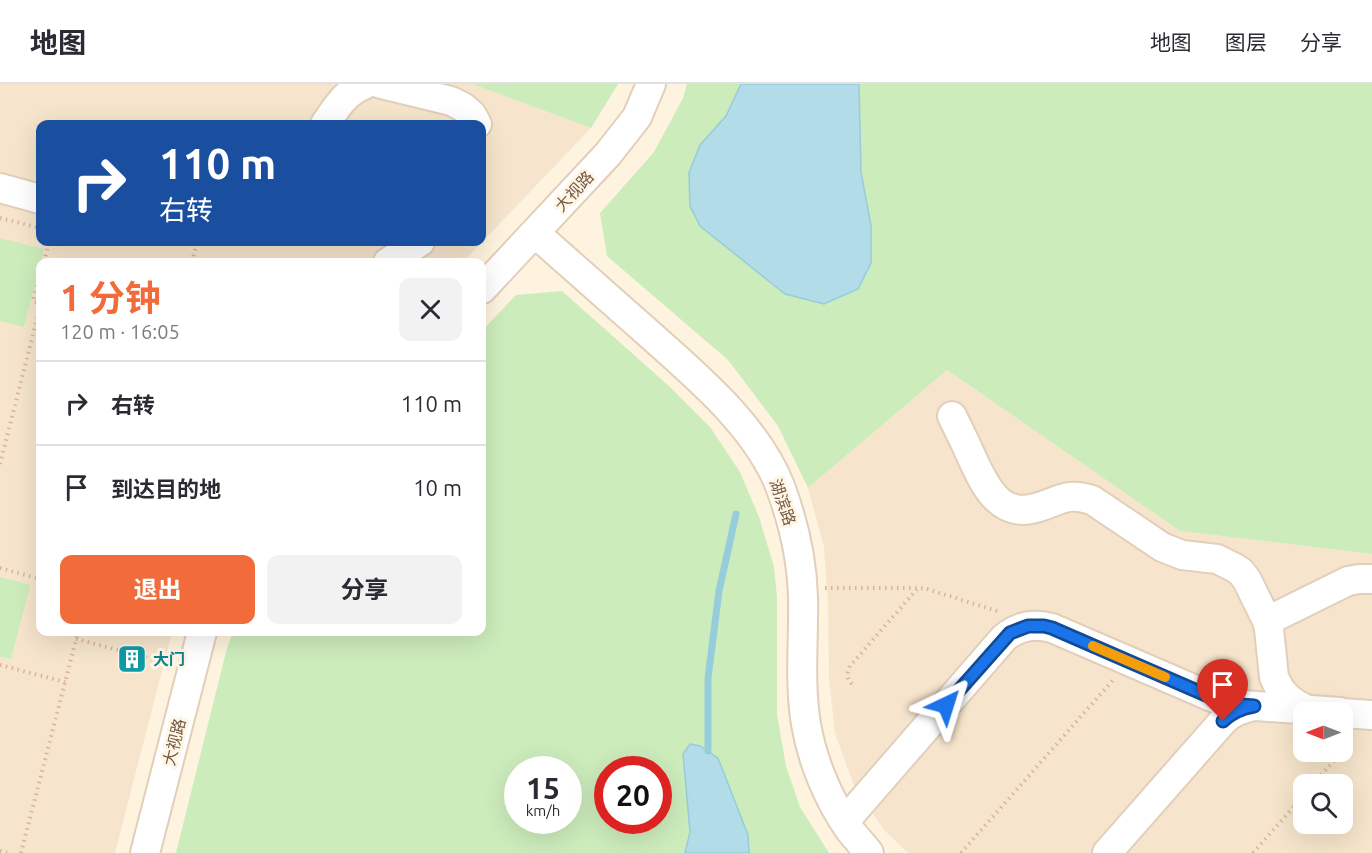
<!DOCTYPE html>
<html lang="zh">
<meta charset="utf-8">
<style>
body{margin:0;font-family:Ubuntu,"Noto Sans SC",sans-serif;background:#f2f2f3;color:#2b2b33;height:100vh;display:flex;flex-direction:column;font-size:22px;white-space:nowrap}
*{box-sizing:border-box;margin:0}
p{font-size:20px;color:#7c7c81}
.icon{flex:none;width:33px;height:33px;fill:none;stroke:currentColor;stroke-width:2;stroke-linecap:round;stroke-linejoin:round}
.map{position:relative;flex:1;overflow:hidden}
.details{position:absolute;left:36px;top:174px;width:450px;height:378px;display:flex;flex-direction:column;background:#fff;border-radius:12px;box-shadow:0 6px 24px #0002}
.details>*{flex:none}
.hud{position:absolute;left:36px;top:36px;width:450px;height:126px;border-radius:12px;box-shadow:0 6px 24px #0002;background:#1a4fa0;color:#fff;overflow:hidden}
.needle{width:39px;rotate:270deg}
.tools{position:absolute;left:1293px;top:618px;display:grid;gap:12px}
.tools a{display:grid;place-items:center;width:60px;height:60px;border-radius:12px;background:#fff;box-shadow:0 6px 24px #0002;font-size:30px}
.speed{position:absolute;left:504px;top:672px;display:flex;gap:12px;font-size:30px;font-weight:700;text-align:center}
.speed>*{display:grid;place-content:center;width:78px;height:78px;border-radius:50%;background:#fff;box-shadow:0 6px 24px #0002;line-height:1}
.speed small{font-size:15px;font-weight:400}
.speed .limit{border:9px solid #d22;background:#fff;color:#111}
.pin{position:absolute;display:grid;place-items:center;width:51px;height:51px;color:#fff;margin:-62px -26px;border-radius:50% 50% 50% 0;rotate:-45deg;box-shadow:0 0 6px #0007}
.pin .icon{rotate:45deg}
.me{position:absolute;width:66px;margin:-33px;rotate:41deg;stroke-linejoin:round;filter:drop-shadow(0 0 4px #0008)}
.turn{display:flex;align-items:center;gap:21px;height:126px;padding:0 24px;font-size:27px}
.turn .icon{width:78px;height:78px;stroke-width:2.5}
.turn b{display:block;font-size:42px;line-height:51px}
.round{display:grid;place-items:center;flex:none;width:63px;height:63px;border-radius:12px;background:#f2f2f3}
.overview{display:flex;align-items:center;justify-content:space-between;height:102px;padding:0 24px}
h1{font-size:36px;font-weight:700;line-height:45px;color:#f16c3a}
.cta{display:flex;gap:12px;margin-top:auto;padding:12px 24px}
.cta a{flex:1;height:69px;border-radius:12px;background:#f16c3a;color:#fff;font-size:24px;font-weight:700;line-height:69px;text-align:center}
.cta a+a{background:#f2f2f3;color:#2b2b33}
ul{padding:0;list-style:none}
li{display:flex;align-items:center;gap:18px;height:84px;padding:0 24px;border-top:2px solid #e1e1e2}
li div{flex:1}
li b{display:block;font-size:22px}
li em{font-style:normal}
header{display:flex;align-items:center;gap:36px;box-sizing:border-box;height:84px;padding:0 30px;background:#fff;border-bottom:2px solid #e1e1e2}
header strong{font-size:28px}
nav{display:flex;gap:33px;margin-inline-start:auto;font-size:21px}
.map>svg:first-child{display:block}
</style>
<header>
<strong>地图</strong>
<nav><a>地图</a><a>图层</a><a>分享</a></nav>
</header>
<div class="map">
<svg width="1372" height="769" viewBox="0 0 1372 769">
<rect width="100%" height="100%" fill="#fef3de"/>
<path fill="#f6e5cc" fill-rule="evenodd" d="M0 0H472L591 44 463 178H40V548H172L115 769H0ZM40 40H482V158H40Z
M947 286 1180 447 1372 470V769H908L884 746 854 702 835 649 829 595 828 521 824 463 808 404ZM1304 628H1342V668H1304ZM1304 700H1342V740H1304Z"/>
<path fill="#cdecbc" fill-rule="evenodd" d="M472 0H618L591 44Z
M687 0H1372V470L1180 447 947 286 808 404 778 342 728 276 607 172 600 129 654 68 683 14Z
M0 154 44 165 24 243 0 237Z
M562 207 669 302 710 343 740 388 759 433 774 483 777 513V630L786 682 800 723 829 769H176L227 564 233 548H482V247L516 211ZM518 686H568V736H518ZM608 686H658V736H608Z
M0 493 30 501 11 575 0 573Z"/>
<path fill="#b2dde8" stroke="#97ccda" stroke-width="1.5" d="M741 0H859L861 88 871 142V179L858 205 824 220 785 210 700 142 690 122 689 89 700 61 726 32Z
M690 660 700 662 718 674 748 751 749 769H685L690 748 683 670Z"/>
<g fill="none" stroke-linecap="round" stroke-linejoin="round">
<path stroke="#97ccda" stroke-width="7" d="M708 667V594L719 507 736 430"/>
<g stroke="#e2cfba" stroke-width="32">
<path id="minor" d="M381 0 451 17 463 23 472 31 477 40
M325 40C337 23 345 8 366 0
M0 104 40 115
M535 149C572 182 610 215 647 248 695 291 756 341 780 402 793 437 802 475 803 513 804 555 799 598 806 640 812 676 828 715 849 745 855 753 863 761 869 769
M388 178 420 158
M482 205 608 70 637 33 651 0
M952 332C959 346 966 360 972 374 985 402 1000 436 1039 423 1061 416 1068 408 1092 416L1162 463 1182 471 1217 475 1235 484 1241 488 1247 496 1267 537 1269 545 1274 593C1281 610 1291 619 1308 626
M1267 537 1348 497 1359 495H1372
M1342 629 1372 631
M845 737 1004 554C1018 542 1034 539 1052 544L1228 620 1340 628
M145 769 202 548
M1107 769 1223 637C1232 628 1241 625 1254 622"/>
</g>
<path stroke="#d9b597" stroke-width="4" stroke-dasharray="1.5 4.5" stroke-linecap="butt" d="M0 134 40 144
M44 178 49 158
M192 178 197 158
M40 190 33 217 40 219
M0 380 40 223
M0 484 40 495
M825 504H918L927 505 1000 528
M76 555 171 580
M0 581 65 598
M852 600C846 594 847 589 850 582L918 504
M1342 667 1354 654
M1313 700 1342 668
M0 767 7 769
M21 769 78 548
M961 769 1113 596
M1253 769 1304 711"/>
<use href="#minor" stroke="#fff" stroke-width="28"/>
</g>
<g fill="none" stroke-linecap="round" stroke-linejoin="round">
<g stroke="#114b97" stroke-width="15">
<path id="route" d="M946 621 1010 549 1028 542H1044L1052 544 1213 614 1228 620 1254 622C1241 624 1232 628 1223 637"/>
</g>
<use href="#route" stroke="#1a73e8" stroke-width="10"/>
<path stroke="#f59e0b" stroke-width="10" d="M1093 562 1165 593"/>
</g>
<defs>
<g id="building-square" transform="scale(1.5)"><rect x="-9" y="-9" width="18" height="18" rx="4" fill="#0f9aa8" stroke="#fff6e6"/><path d="M-4-6H4V6H1V3H-1V6H-4ZM-2.5-4.3h1.7v1.8h-1.7ZM.8-4.3h1.7v1.8H.8ZM-2.5-1h1.7V.8h-1.7ZM.8-1h1.7V.8H.8Z" fill="#fff"/></g>
</defs>
<g fill-rule="evenodd">
<use href="#building-square" x="132" y="575"/>
</g>
<g text-anchor="middle" dominant-baseline="central" stroke-width="6" stroke-linejoin="round" paint-order="stroke">
<g font-size="16" fill="#755945" stroke="#fff6e6">
<text transform="translate(574 107) rotate(-47)">大视路</text>
<text transform="translate(783 418) rotate(71)">湖滨路</text>
<text transform="translate(174 658) rotate(-76)">大视路</text>
</g>
<g font-size="16" font-weight="bold" fill="#0d838f" stroke="#fff6e6" text-anchor="start">
<text x="153" y="575">大门</text>
</g>
</g>
</svg>
<div class="tools">
<a><svg class="needle" viewBox="-14 -14 28 28"><path d="M0-13l5 13h-10z" fill="#e53935"/><path d="M0 13l5-13h-10z" fill="#7c7c81"/></svg></a>
<a><svg class="icon" aria-label="search" viewBox="0 0 24 24"><circle cx="10" cy="10" r="6"/><path d="M15 15l6 6"/></svg></a>
</div>
<div class="speed"><div>15<small>km/h</small></div><div class="limit">20</div></div>
<div class="pin" style="left:1223px;top:637px;background:#d93025"><svg class="icon" aria-label="arrive" viewBox="0 0 24 24"><path d="M6 21V4h12l-3 4 3 4H6"/></svg></div>
<svg class="me" style="left:946px;top:621px" viewBox="-20 -20 40 40"><path d="M0-17L14 15 0 8-14 15z" fill="#1a73e8" stroke="#fff" stroke-width="4"/></svg>
<div class="hud">
<div class="turn"><svg class="icon" aria-label="right" viewBox="0 0 24 24"><path d="M7 20v-9h11M14 6l5 5-5 5"/></svg><div><b>110 m</b>右转</div></div>
</div>
<section class="details">
<div class="overview"><div><h1>1 分钟</h1><p>120 m · 16:05</p></div><a class="round"><svg class="icon" aria-label="close" viewBox="0 0 24 24"><path d="M6 6l12 12M18 6L6 18"/></svg></a></div>
<ul>
<li><svg class="icon" aria-label="right" viewBox="0 0 24 24"><path d="M7 20v-9h11M14 6l5 5-5 5"/></svg><div><b>右转</b></div><em>110 m</em></li>
<li><svg class="icon" aria-label="arrive" viewBox="0 0 24 24"><path d="M6 21V4h12l-3 4 3 4H6"/></svg><div><b>到达目的地</b></div><em>10 m</em></li>
</ul>
<div class="cta"><a>退出</a><a>分享</a></div>
</section>
</div>
